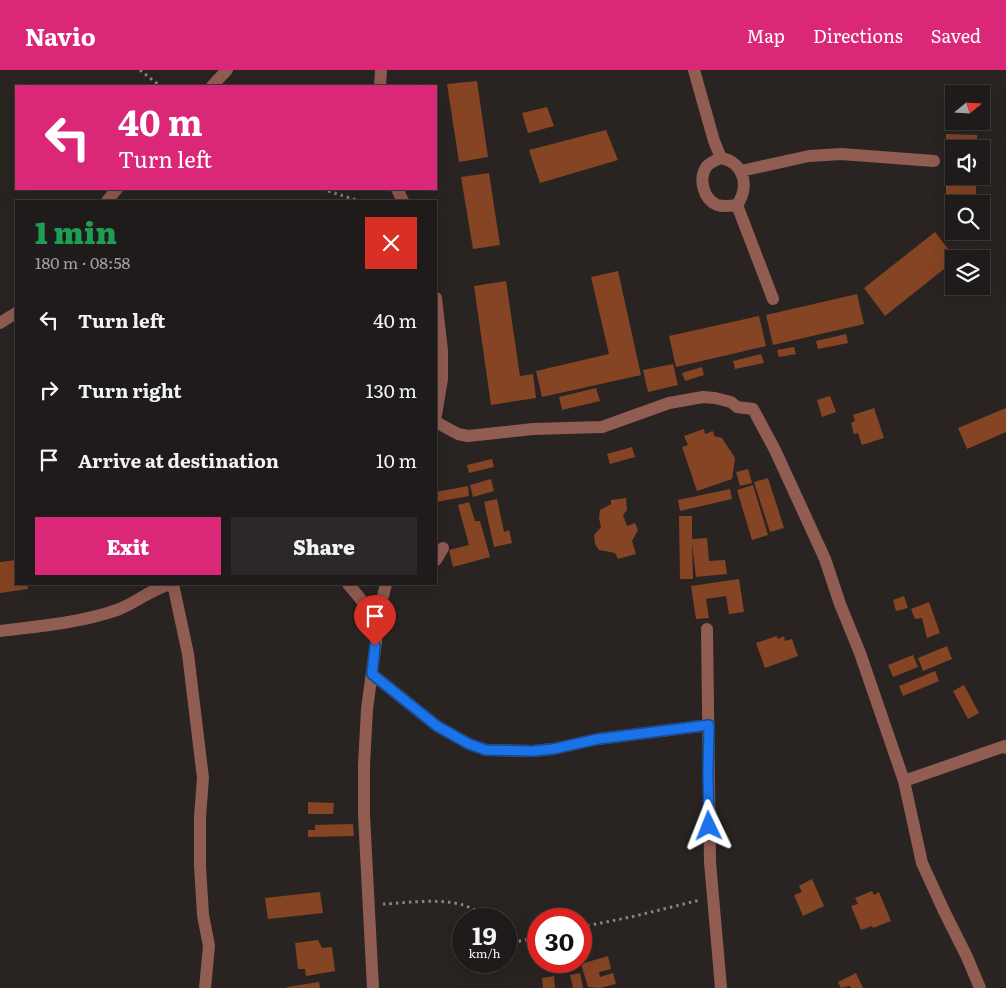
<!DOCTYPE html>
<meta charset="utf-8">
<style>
body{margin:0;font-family:Literata,serif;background:#2c2827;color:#f1f3f6;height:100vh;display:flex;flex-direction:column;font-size:19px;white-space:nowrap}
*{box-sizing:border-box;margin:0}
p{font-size:16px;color:#a1a1a2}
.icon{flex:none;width:28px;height:28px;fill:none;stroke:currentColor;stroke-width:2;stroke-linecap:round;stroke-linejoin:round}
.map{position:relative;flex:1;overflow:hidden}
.details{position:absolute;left:15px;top:130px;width:422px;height:385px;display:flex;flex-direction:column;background:#1f1b1a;border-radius:0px;box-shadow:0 5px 20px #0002,0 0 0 1px #3c3939}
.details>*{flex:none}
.top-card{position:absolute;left:15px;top:15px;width:422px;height:105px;border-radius:0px;box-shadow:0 5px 20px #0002,0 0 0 1px #3c3939;background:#db2777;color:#fff;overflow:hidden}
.needle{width:32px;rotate:72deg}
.buttons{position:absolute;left:945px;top:15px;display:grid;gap:10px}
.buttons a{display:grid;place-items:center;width:45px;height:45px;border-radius:0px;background:#1f1b1a;box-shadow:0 5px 20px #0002,0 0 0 1px #3c3939;font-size:25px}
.speed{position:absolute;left:452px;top:838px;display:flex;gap:10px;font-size:25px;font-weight:700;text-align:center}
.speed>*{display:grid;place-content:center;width:65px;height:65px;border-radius:50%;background:#1f1b1a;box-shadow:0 5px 20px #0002,0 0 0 1px #3c3939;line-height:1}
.speed small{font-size:12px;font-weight:400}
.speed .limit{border:8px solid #d22;background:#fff;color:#111}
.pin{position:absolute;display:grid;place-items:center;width:42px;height:42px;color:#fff;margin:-51px -21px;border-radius:50% 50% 50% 0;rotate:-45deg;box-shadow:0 0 5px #0007}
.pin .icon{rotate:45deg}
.me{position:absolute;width:55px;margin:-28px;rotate:358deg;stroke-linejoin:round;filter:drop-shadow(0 0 4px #0008)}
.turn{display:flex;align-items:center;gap:18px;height:105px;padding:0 20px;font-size:22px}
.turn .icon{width:65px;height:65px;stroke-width:2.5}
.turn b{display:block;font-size:35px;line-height:42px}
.round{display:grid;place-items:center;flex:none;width:52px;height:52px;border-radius:0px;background:#2c2827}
.summary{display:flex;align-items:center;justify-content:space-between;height:85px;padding:0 20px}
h1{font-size:30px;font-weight:800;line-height:38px;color:#1e9e55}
.button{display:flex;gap:10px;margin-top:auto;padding:10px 20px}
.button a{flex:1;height:58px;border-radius:0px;background:#db2777;color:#fff;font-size:20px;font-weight:800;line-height:58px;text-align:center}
.button a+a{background:#2c2827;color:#f1f3f6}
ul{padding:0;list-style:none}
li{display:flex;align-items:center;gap:15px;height:70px;padding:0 20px}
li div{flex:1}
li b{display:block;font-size:19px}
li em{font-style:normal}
header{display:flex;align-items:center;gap:30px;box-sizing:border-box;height:70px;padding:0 25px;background:#db2777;color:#fff}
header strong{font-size:24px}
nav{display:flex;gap:28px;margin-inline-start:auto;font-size:18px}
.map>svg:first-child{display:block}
</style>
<header>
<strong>Navio</strong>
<nav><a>Map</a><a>Directions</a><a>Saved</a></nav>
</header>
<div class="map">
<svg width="1006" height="918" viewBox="0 0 1006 918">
<rect width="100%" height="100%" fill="#292422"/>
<path fill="#854424" d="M477 11 488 87 459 92 447 14Z
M547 37 554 56 528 63 522 43Z
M606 60 618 90 540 113 529 80Z
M946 64 977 65V79H954V106H976V134H954V158H946Z
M489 103 500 175 473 179 461 107Z
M935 162 956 189H954V191L885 246 864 218Z
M618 201 641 305 542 327 536 301 609 284 591 207Z
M506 211 520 306 533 304 536 328 491 335 474 216Z
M857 224 864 254 773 275 766 245Z
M759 246 766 276 676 297 669 266Z
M846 264 848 273 818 279 816 271Z
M794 277 796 284 779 287 777 280Z
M761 284 764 293 735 299 733 291Z
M673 294 678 315 648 322 643 300Z
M702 297 704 305 685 311 682 303Z
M596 318 600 331 562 340 559 327Z
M830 326 836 342 822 347 817 330Z
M874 338 884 368 862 375 858 363 854 364 851 353 855 351 853 345Z
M1006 338V362L967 379 958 358Z
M704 359 705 364 713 361 714 366 722 368 735 388 732 409 697 421 682 377 688 375 684 366Z
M632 377 635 387 610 394 607 384Z
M492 389 494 397 469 403 467 395Z
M748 399 752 413 740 416 736 402Z
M768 408 784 458 770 462 754 412Z
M491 409 494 421 473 427 470 415Z
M753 415 768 465 752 470 737 420Z
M468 416 469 426 436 432V422Z
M730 419 732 429 680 441 678 430Z
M626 428 627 440 623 445 627 456 635 453 638 460 632 471 636 484 618 489 615 483 599 480 595 474 594 465 601 457 599 448 600 440 611 434V430Z
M497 429 504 462 509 460 512 473 494 477 484 432Z
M469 432 475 451H480L490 487 453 497 449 480 469 475 458 435Z
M679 446H692V469L707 468 709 491 725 490 727 504 696 507 692 473 693 509H680Z
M16 490V514H27L28 519 0 523V492Z
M739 509 744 542 729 544 726 526 706 529 709 548 696 549 691 516Z
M904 526 908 538 896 541 893 530Z
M929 532 940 563 927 568 922 548 915 549 911 539Z
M777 566 778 569 784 566 785 571 792 569 798 586 765 598 756 573Z
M947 576 952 589 923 601 918 588Z
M913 585 918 597 893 607 888 595Z
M935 601 939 611 903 626 899 616Z
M964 615 979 643 968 649 953 621Z
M308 732 334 733 333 744H308Z
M353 754 354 766 308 767V760H315V755Z
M812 809 824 836 803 846 794 825 802 822 799 816Z
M872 821 874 825 879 822 891 851 873 858 872 856 861 860 851 836 858 834 855 828Z
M320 822 323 843 268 849 265 828Z
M318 870 322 878 332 877 335 901 306 906 305 899H298L295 873Z
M608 886 611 899 599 902 600 907 613 903 616 914 600 918 588 917 581 894Z
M580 903 583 918H573L570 905Z
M856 903 863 918H851L850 916 841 918 838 912Z
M554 906 555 918H543L542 908Z
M319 912 320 918H287V917Z"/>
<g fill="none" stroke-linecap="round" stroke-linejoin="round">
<path stroke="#898583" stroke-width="3" stroke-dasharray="2.5 4" stroke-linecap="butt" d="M140 0 160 16
M322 119 359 131
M383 834C412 833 465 823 485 849
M581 857 631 847 700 830
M506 874 539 867"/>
<path stroke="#915c52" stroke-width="12" d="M694 0 714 71 721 88C744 92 750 117 737 135L773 229
M212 16 227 0
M380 16 381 0
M721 88C716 90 711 92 707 96 698 108 703 129 717 135 724 137 730 136 737 135
M741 101 809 86 841 84 934 91
M397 119 403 131
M107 131 117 119
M436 228 442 281V309L436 345
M0 253 16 243
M436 352 458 364 468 366 533 359 602 357 669 333 703 327 715 328 731 332 737 337 753 339 775 380 825 489 840 534 860 583 904 711 922 793 944 841 967 887 980 918
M436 490 443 478
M173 514 188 584 203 708 200 747V796L203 845 209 876 205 918
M348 514 359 527 378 554
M707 559 710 792 721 918
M0 561C40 556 79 553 117 540 137 533 151 518 172 514
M372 604 437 656 469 674 486 680 533 681 553 679 598 669 709 655
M904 711 1005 676 1006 678
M373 918 364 745V695L367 639 381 534 386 514"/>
</g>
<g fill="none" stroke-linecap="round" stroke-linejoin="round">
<g stroke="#114b97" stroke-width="12">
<path id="route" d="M375 576 372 604 437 656 469 674 486 680 533 681 553 679 598 669 709 655 708 703 709 756"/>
</g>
<use href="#route" stroke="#1a73e8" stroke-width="9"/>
</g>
</svg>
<div class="buttons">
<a><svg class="needle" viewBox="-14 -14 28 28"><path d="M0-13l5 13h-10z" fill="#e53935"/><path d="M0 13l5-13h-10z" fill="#a1a1a2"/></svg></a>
<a><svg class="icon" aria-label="sound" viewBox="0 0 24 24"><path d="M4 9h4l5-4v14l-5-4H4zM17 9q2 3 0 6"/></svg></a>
<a><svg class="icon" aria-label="search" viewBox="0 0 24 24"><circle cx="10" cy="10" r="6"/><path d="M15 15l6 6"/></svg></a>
<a><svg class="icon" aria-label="layers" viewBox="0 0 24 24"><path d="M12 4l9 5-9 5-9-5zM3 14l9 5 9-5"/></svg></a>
</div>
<div class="speed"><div>19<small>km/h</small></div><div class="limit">30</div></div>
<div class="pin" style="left:375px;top:576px;background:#d93025"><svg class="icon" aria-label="arrive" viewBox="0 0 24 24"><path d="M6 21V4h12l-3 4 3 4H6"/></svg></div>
<svg class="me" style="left:709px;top:756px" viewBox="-20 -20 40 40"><path d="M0-17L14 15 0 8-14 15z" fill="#1a73e8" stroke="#fff" stroke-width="4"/></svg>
<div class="top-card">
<div class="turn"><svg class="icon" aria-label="left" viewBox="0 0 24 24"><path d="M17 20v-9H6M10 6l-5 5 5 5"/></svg><div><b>40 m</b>Turn left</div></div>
</div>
<section class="details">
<div class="summary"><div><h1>1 min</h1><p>180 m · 08:58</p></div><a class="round" style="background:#d93025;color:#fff"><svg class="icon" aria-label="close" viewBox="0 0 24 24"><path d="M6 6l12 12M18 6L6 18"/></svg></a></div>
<ul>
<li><svg class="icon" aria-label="left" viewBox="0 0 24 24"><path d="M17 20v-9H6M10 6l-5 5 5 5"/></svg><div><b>Turn left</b></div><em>40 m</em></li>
<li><svg class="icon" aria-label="right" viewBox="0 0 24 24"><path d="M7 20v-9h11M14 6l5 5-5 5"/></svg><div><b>Turn right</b></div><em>130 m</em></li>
<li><svg class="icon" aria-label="arrive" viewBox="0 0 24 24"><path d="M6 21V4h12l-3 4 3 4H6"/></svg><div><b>Arrive at destination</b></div><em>10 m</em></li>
</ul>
<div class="button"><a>Exit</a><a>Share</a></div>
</section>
</div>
